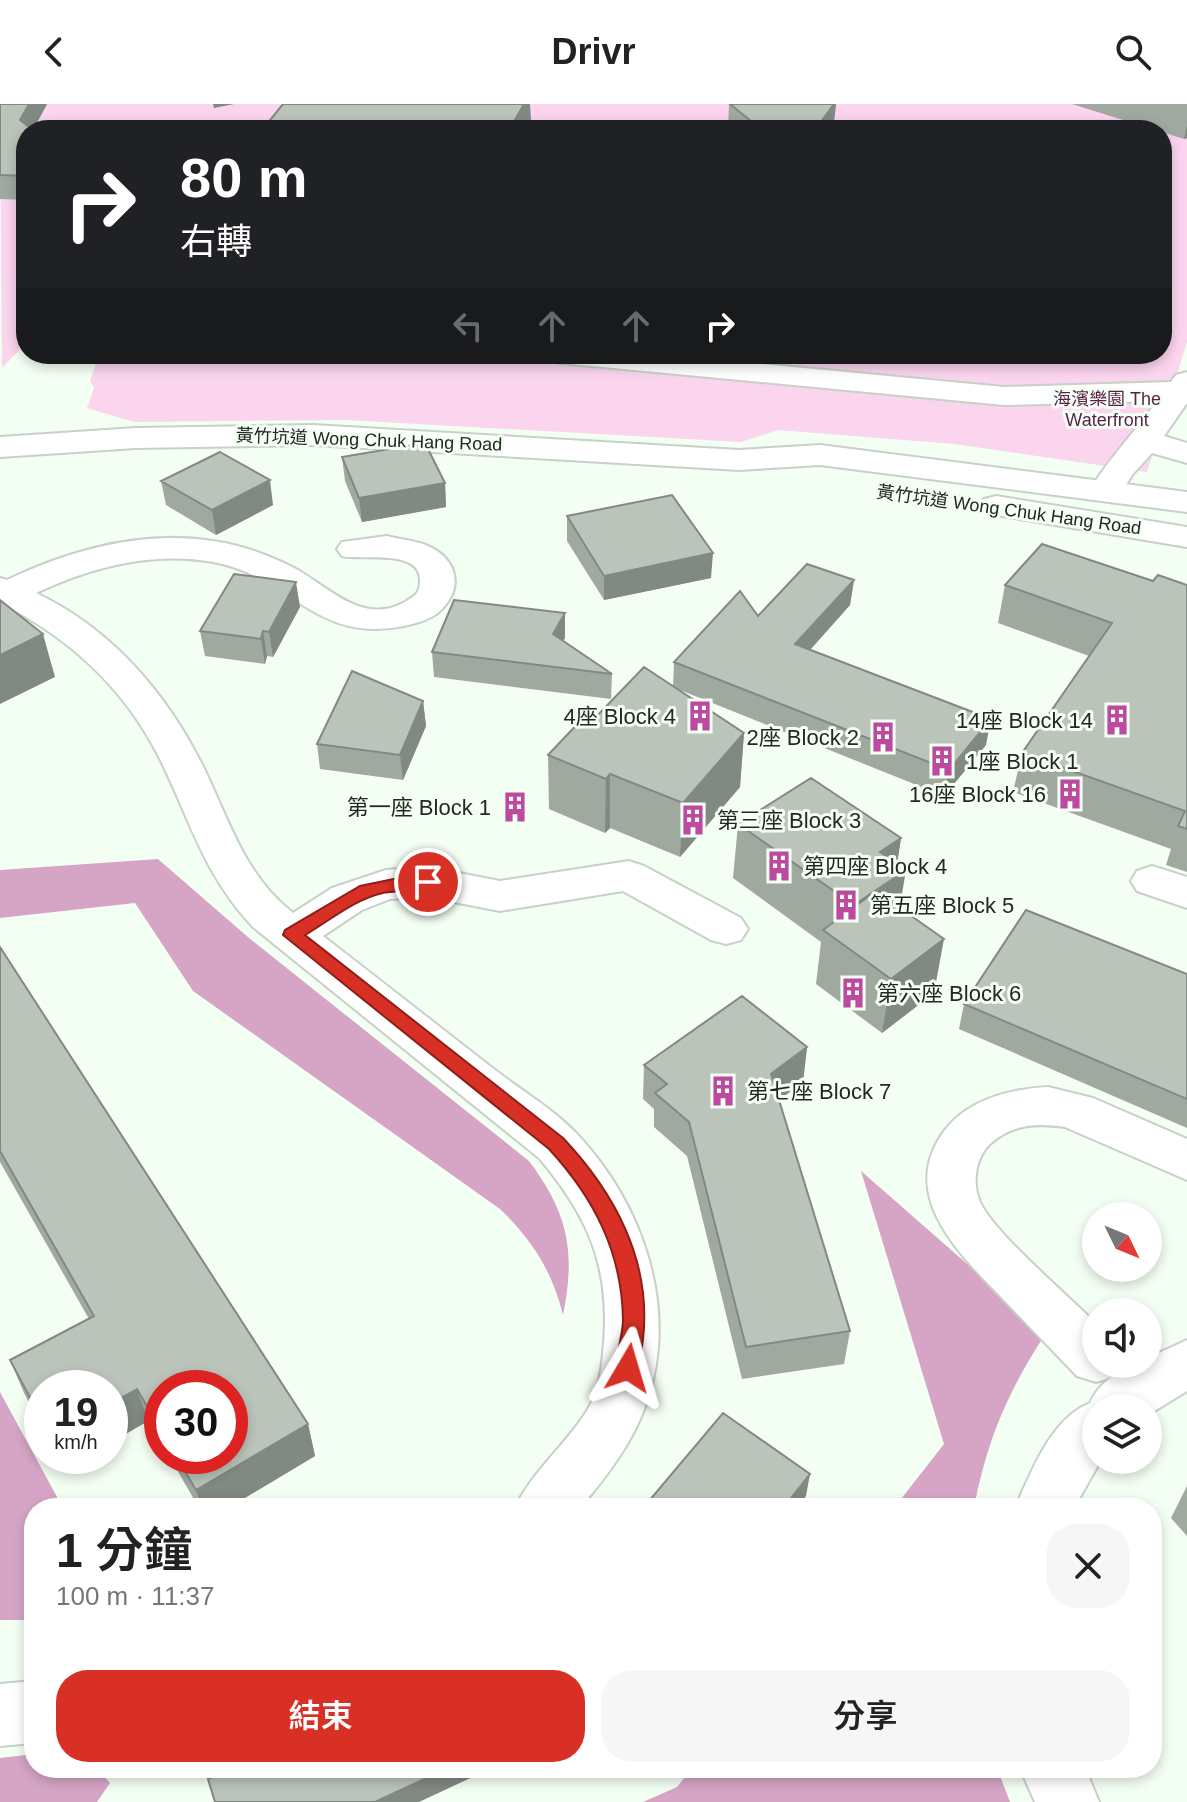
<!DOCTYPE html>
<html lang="zh-TW">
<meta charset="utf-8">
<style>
body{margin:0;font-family:Helvetica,"Noto Sans TC",sans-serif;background:#f6f6f6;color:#222;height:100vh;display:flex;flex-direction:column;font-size:30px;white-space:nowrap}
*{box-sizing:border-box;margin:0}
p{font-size:26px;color:#767676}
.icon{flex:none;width:44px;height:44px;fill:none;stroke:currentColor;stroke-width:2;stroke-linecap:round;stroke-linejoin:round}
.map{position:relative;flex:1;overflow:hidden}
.drawer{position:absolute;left:24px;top:1394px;width:1138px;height:280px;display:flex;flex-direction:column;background:#fff;border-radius:32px;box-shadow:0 4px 12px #0003}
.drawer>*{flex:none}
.guide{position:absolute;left:16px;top:16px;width:1156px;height:244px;border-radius:32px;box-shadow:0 4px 12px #0003;background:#202124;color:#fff;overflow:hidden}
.needle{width:52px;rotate:133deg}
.fabs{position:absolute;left:1082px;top:1098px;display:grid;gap:16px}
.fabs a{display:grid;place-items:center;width:80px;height:80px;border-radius:50%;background:#fff;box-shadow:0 4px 12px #0003;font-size:40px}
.speed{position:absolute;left:24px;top:1266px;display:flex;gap:16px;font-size:40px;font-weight:700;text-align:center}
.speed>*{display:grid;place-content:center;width:104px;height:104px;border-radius:50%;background:#fff;box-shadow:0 4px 12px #0003;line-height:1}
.speed small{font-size:20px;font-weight:400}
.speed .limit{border:12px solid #d22;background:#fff;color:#111}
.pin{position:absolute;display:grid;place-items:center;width:68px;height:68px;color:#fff;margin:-34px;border:4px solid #fff;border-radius:50%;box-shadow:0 2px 8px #0007}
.me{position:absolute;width:88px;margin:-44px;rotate:7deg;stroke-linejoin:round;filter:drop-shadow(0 0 6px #0008)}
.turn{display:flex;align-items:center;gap:28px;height:168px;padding:0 32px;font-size:36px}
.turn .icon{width:104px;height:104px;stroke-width:2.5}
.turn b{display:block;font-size:56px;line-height:68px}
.lanes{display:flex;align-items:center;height:76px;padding:0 32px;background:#0003;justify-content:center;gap:40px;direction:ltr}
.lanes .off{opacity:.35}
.round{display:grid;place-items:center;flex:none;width:84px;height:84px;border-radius:32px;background:#f6f6f6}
.head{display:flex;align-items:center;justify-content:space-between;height:136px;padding:0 32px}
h1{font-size:48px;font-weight:600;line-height:60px}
.button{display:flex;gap:16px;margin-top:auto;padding:16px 32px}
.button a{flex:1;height:92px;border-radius:32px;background:#d93025;color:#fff;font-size:32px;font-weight:600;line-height:92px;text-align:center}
.button a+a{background:#f6f6f6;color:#222}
header{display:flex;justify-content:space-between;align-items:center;height:104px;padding:0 32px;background:#fff;font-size:36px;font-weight:600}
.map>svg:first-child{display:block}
</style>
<header><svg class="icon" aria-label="back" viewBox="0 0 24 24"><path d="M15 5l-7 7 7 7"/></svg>Drivr<svg class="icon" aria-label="search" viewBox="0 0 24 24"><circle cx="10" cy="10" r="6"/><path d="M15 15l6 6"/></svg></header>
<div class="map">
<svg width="1187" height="1698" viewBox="0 0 1187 1698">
<rect width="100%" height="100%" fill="#f4fff4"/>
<path fill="#fbd4ee" d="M0 0H1187V238L1147 368 954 340 778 326 741 338 346 316 134 318 87 304 94 284 90 277 99 250H1162V26H26V239L2 264Z"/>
<path fill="#d6a5c6" d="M158 755 249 834 529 1057C568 1109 576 1147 563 1211 552 1167 533 1137 500 1105L193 887 135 799 0 814V766Z
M861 1067 1046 1229C1008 1287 987 1336 974 1404H894L944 1340Z
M0 1288 63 1404H34V1516H0Z
M34 1650V1664H97L110 1679 97 1698H0V1654Z
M692 1664H997L1010 1698H643L677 1683Z"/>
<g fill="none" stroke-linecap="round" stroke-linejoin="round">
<g stroke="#c6d1c7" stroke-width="4">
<path id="minor" d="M545 250H655L1004 283 1171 278 1176 271 1187 268V299L1164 332 1187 339V359L1152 349 1132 371 1119 393 1107 396 1095 393 1090 386C1109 354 1136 327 1157 297L1004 301 560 259 549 256Z
M387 432C398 435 411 436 423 440 454 451 466 480 442 505 433 515 417 519 404 522 315 540 291 472 213 458 153 447 91 463 36 489 116 527 173 597 209 675 232 725 248 774 293 809L332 784 386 766 428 763 500 777 629 757 644 762 741 814 748 825 741 836 726 840 711 836 623 787 500 807 428 793 390 795 362 806 323 832C380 876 437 921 495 966 521 986 553 1005 576 1029 642 1099 679 1202 647 1297 634 1337 607 1372 580 1404H515C532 1367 567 1340 588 1305 600 1286 602 1261 604 1239 610 1162 588 1112 539 1054L253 823C202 768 191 717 159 653 124 584 69 533 0 499V474L7 476C70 446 143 426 213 437 241 441 269 451 294 464 328 482 361 521 403 499 414 493 420 490 420 477 421 444 361 457 342 452L337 445 342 438Z
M1152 762 1187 773V804L1137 787 1131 777 1137 767Z
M1048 983 1093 994 1187 1035V1076L1065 1023C1037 1019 1012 1020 990 1040 975 1054 972 1080 980 1098 993 1128 1070 1193 1096 1220V1260H1120L1115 1272 1096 1278 1077 1272C1053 1247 1029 1222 1005 1197 962 1152 895 1092 945 1026 969 995 1010 985 1048 983Z
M1187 1236V1287L1148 1311V1304H1096V1356H1101L1074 1404H1015C1031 1369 1051 1314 1090 1299 1099 1278 1124 1260 1148 1260V1254Z
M34 1577V1639L0 1642V1580Z
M1020 1664H1085L1099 1698H1035Z"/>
</g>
<g stroke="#c6d1c7" stroke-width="4">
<path id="major" d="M313 321 739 346 820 341 1187 388V408L820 361 739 366 313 341 136 344 0 353V333L136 324Z
M996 392 1187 423V443L984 409 979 402 984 395Z"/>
</g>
<use href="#minor" fill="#fff" fill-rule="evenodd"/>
<use href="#major" fill="#fff" fill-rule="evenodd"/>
</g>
<path fill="#a0a9a0" d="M0 0H47L33 26H26V96L0 95Z
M729 0H836L833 26H728Z
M1072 0H1187V34L1184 35 1162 28V26H1155Z
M342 353 445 379 446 403 362 418 345 377Z
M161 377 273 401 216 431 166 401Z
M567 412 711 474 604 496 567 437Z
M854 476 850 501 810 546 986 641 944 692 675 584 744 629 740 683 680 753 610 724 605 729 549 705 548 651 593 616 673 583 674 558 758 512Z
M1153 477 1187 481V768L1166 761 1171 745 1013 688 1022 649 1089 552 998 519 1005 481Z
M300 503 273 553 267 552 265 560 205 552 200 527Z
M565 534 563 537 612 570 611 595 434 573 432 548Z
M423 597 426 622 403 676 320 665 317 640Z
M738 720 901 734 897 759 900 804 934 889 882 929 816 880 821 838 733 774Z
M0 843 308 1320 315 1352 228 1404H199L169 1352H230L162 1284V1341L148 1317 110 1339V1284H42V1322L24 1289 10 1256 89 1215 0 1058Z
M1187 870V1024L959 925 964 900Z
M807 943 803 978 779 996 850 1227 844 1260 742 1275 687 1052 654 1023V1005L643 995 644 961Z
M1187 1382V1432L1171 1414Z"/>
<path fill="#828982" d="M29 0H47L33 26 20 16Z
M213 0H234L214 4Z
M524 0H530L531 15 526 26H509Z
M834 0H836L833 26H815Z
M1187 21V34L1184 35Z
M270 376 273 401 216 431 212 406Z
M445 379 446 403 362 418 359 394Z
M713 449 711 474 604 496V472Z
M854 476 850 501 792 566 795 540Z
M296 478 300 503 273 553 269 528Z
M565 509V534L553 555V530Z
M263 527 267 552 265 560 261 535Z
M43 530 55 573 0 600V551Z
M423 597 426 622 403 676 400 651Z
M991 615 986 641 944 692 949 666Z
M744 629 740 683 680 753 683 699Z
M610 670V724L605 729 606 675Z
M901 734 895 774 906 766 897 820 848 844 854 801 880 748Z
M944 835 934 889 882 929 891 875Z
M807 943 803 978 767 1005 771 970Z
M137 1285 148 1317 110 1339V1300Z
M308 1320 315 1352 228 1404H202L196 1386Z
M59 1352H87L65 1365Z
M810 1370 806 1392 797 1404H783Z
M448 1664H492L419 1698H375Z"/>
<path fill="#bac4ba" stroke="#828982" stroke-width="2" d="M0 0H29L20 16 33 26H26V72L0 71Z
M283 0H524L509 26H262Z
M730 0H834L815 26H762Z
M425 339 445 379 359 394 342 353Z
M220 348 270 376 212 406 161 377Z
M672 391 713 449 604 472 567 412Z
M1042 440 1153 477 1158 471 1187 481V725L1178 722 1185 707 1022 649 1112 519 1005 481Z
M807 460 854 476 795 540 991 615 949 666 674 558 740 487 758 512Z
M234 470 296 478 269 528 263 527 261 535 200 527Z
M0 496 43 530 0 551Z
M454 496 565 509 553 530 612 570 432 548Z
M644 563 744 629 683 699 610 670 606 675 548 651 585 612 593 616Z
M352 567 423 597 400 651 317 640Z
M811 674 901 734 880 748 906 766 854 801 738 720Z
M876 787 944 835 891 875 823 826Z
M1026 806 1187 870V995L964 900Z
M0 843 308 1320 196 1386 176 1352H230V1284H162V1328L137 1285 110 1300V1284H42V1316L10 1256 94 1212 0 1047Z
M742 892 807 943 771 970 850 1227 746 1243 689 1018 655 989 667 980 644 961Z
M723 1309 810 1370 783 1404H643Z
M233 1664H448L375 1698H215L208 1675Z"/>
<path fill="#d93025" stroke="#8d1f18" stroke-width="2" d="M408 772H428L437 778C430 786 396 787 383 789 355 795 329 817 305 831L563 1034C614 1088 652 1157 643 1235 641 1247 641 1260 636 1271L628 1274 620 1271C613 1255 623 1233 623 1216 622 1148 594 1094 549 1045L283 831 285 826 360 782Z"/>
<defs>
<g id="building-bare" transform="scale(2.4)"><path d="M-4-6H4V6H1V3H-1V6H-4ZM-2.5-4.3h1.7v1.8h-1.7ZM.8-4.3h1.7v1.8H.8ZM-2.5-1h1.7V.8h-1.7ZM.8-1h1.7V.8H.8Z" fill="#bd49a1" stroke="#f4fff4" stroke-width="2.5" paint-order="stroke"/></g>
</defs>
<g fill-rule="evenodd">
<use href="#building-bare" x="700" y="612"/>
<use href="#building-bare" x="1117" y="616"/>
<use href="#building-bare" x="883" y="633"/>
<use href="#building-bare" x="942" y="657"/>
<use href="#building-bare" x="1070" y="690"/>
<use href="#building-bare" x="515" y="703"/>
<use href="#building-bare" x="693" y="716"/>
<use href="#building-bare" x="779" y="762"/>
<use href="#building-bare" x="846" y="801"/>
<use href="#building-bare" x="853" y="889"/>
<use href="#building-bare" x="723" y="987"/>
</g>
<g text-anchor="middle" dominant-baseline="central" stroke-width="6" stroke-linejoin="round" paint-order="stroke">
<g font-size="18" fill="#591f4a" stroke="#f4fff4">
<text x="1107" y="295">海濱樂園 The<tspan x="1107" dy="21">Waterfront</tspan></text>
</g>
<g font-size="18" fill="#242824" stroke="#f4fff4">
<text transform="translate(369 336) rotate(2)">黃竹坑道 Wong Chuk Hang Road</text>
<text transform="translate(1009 406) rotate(8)">黃竹坑道 Wong Chuk Hang Road</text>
</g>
<g font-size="22" fill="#242824" stroke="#f4fff4" text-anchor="start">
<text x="676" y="612" text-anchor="end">4座 Block 4</text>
<text x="1093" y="616" text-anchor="end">14座 Block 14</text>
<text x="859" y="633" text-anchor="end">2座 Block 2</text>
<text x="966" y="657">1座 Block 1</text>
<text x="1046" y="690" text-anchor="end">16座 Block 16</text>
<text x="491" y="703" text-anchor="end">第一座 Block 1</text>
<text x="717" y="716">第三座 Block 3</text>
<text x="803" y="762">第四座 Block 4</text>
<text x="870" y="801">第五座 Block 5</text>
<text x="877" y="889">第六座 Block 6</text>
<text x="747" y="987">第七座 Block 7</text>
</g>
</g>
</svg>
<div class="fabs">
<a><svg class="needle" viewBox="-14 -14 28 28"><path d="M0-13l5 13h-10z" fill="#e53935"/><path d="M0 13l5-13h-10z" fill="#767676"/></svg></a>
<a><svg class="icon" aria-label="sound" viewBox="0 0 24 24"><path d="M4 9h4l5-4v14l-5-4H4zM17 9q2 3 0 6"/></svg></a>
<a><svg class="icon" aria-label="layers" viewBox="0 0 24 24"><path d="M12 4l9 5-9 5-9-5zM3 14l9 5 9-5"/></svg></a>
</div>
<div class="speed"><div>19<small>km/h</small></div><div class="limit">30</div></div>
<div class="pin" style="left:428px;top:778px;background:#d93025"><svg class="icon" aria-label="arrive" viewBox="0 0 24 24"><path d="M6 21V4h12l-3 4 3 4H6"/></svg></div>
<svg class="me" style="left:628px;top:1264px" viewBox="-20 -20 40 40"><path d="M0-17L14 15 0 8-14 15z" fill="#d93025" stroke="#fff" stroke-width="4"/></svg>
<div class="guide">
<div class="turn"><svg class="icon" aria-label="right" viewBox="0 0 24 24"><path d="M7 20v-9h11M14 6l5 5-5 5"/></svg><div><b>80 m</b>右轉</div></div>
<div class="lanes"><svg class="icon off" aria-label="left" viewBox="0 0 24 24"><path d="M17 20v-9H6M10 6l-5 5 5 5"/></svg><svg class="icon off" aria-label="ahead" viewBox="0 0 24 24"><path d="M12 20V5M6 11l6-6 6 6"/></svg><svg class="icon off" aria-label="ahead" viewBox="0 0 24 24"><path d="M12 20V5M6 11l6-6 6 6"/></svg><svg class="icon" aria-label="right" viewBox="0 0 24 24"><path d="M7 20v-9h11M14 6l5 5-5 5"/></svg></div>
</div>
<section class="drawer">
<div class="head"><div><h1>1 分鐘</h1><p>100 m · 11:37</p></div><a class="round"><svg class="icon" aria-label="close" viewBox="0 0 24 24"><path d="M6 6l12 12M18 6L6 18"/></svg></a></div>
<div class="button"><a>結束</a><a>分享</a></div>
</section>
</div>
